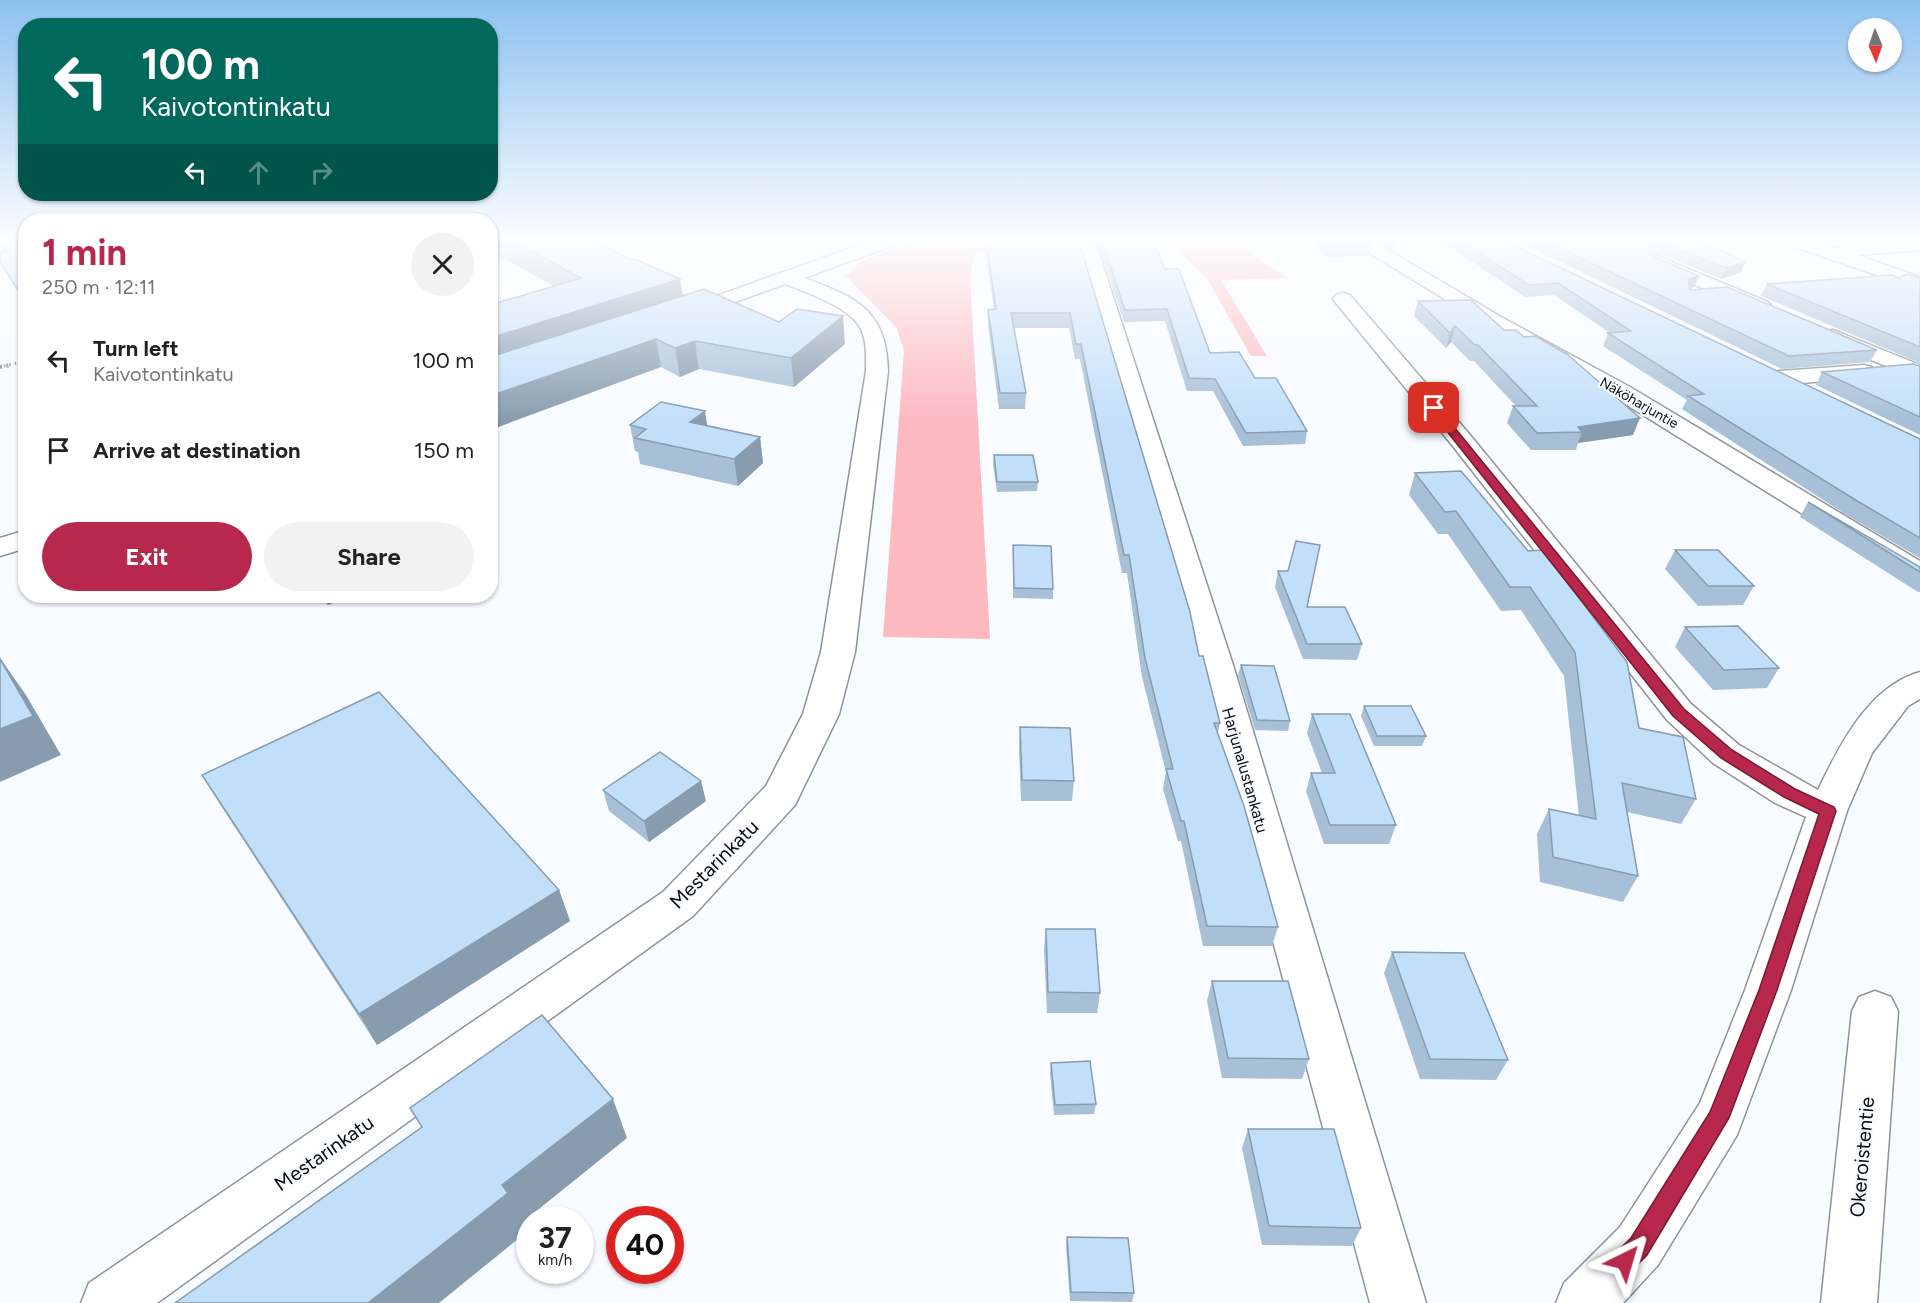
<!DOCTYPE html>
<meta charset="utf-8">
<style>
body{margin:0;font-family:Figtree,sans-serif;background:#f2f2f2;color:#222;height:100vh;display:flex;flex-direction:column;font-size:22px;white-space:nowrap}
*{box-sizing:border-box;margin:0}
p{font-size:20px;color:#767676}
.icon{flex:none;width:33px;height:33px;fill:none;stroke:currentColor;stroke-width:2;stroke-linecap:round;stroke-linejoin:round}
.map{position:relative;flex:1;overflow:hidden}
.sheet{position:absolute;left:18px;top:213px;width:480px;height:390px;display:flex;flex-direction:column;background:#fff;border-radius:24px;box-shadow:0 2px 4px #0004}
.sheet>*{flex:none}
.top-card{position:absolute;left:18px;top:18px;width:480px;height:183px;border-radius:24px;box-shadow:0 2px 4px #0004;background:#00695c;color:#fff;overflow:hidden}
.needle{width:39px;rotate:178deg}
.fabs{position:absolute;left:1848px;top:18px;display:grid;gap:12px}
.fabs a{display:grid;place-items:center;width:54px;height:54px;border-radius:50%;background:#fff;box-shadow:0 2px 4px #0004;font-size:30px}
.speed{position:absolute;left:516px;top:1206px;display:flex;gap:12px;font-size:30px;font-weight:700;text-align:center}
.speed>*{display:grid;place-content:center;width:78px;height:78px;border-radius:50%;background:#fff;box-shadow:0 2px 4px #0004;line-height:1}
.speed small{font-size:15px;font-weight:400}
.speed .limit{border:9px solid #d22;background:#fff;color:#111}
.pin{position:absolute;display:grid;place-items:center;width:51px;height:51px;color:#fff;margin:-26px;border-radius:12px;box-shadow:0 3px 9px #0006}
.me{position:absolute;width:66px;margin:-33px;rotate:40deg;stroke-linejoin:round;filter:drop-shadow(0 0 4px #0008)}
.turn{display:flex;align-items:center;gap:21px;height:126px;padding:0 24px;font-size:27px}
.turn .icon{width:78px;height:78px;stroke-width:2.5}
.turn b{display:block;font-size:42px;line-height:51px}
.lanes{display:flex;align-items:center;height:57px;padding:0 24px;background:#0003;justify-content:center;gap:30px;direction:ltr}
.lanes .off{opacity:.35}
.round{display:grid;place-items:center;flex:none;width:63px;height:63px;border-radius:32px;background:#f2f2f2}
.headline{display:flex;align-items:center;justify-content:space-between;height:102px;padding:0 24px}
h1{font-size:36px;font-weight:700;line-height:45px;color:#b8274c}
.action{display:flex;gap:12px;margin-top:auto;padding:12px 24px}
.action a{flex:1;height:69px;border-radius:36px;background:#b8274c;color:#fff;font-size:24px;font-weight:700;line-height:69px;text-align:center}
.action a+a{background:#f2f2f2;color:#222}
ul{padding:0;list-style:none}
li{display:flex;align-items:center;gap:18px;height:90px;padding:0 24px}
li div{flex:1}
li b{display:block;font-size:22px}
li em{font-style:normal}
.map>svg:first-child{display:block}
</style>
<div class="map">
<svg width="1920" height="1303" viewBox="0 0 1920 1303">
<rect width="100%" height="100%" fill="#f8fbff"/>
<path fill="#fdb9c0" d="M923 238H1016L974 255 970 276 990 639 883 637 904 350 896 327 846 276 863 260Z
M1165 238H1237L1250 254 1289 278 1221 280 1267 356H1251L1208 280Z"/>
<g fill="none" stroke-linecap="round" stroke-linejoin="round">
<g stroke="#8e9399" stroke-width="3">
<path id="minor" d="M879 238H906L903 242 804 278C856 297 887 310 888 371L855 652 839 714 795 805 693 916 157 1303H81L89 1283 663 892 766 786 803 714 821 652 866 371C866 357 867 342 861 329 850 307 808 293 785 284L691 318 684 320 677 318 674 314 677 310Z
M1076 238H1094L1233 665 1426 1303H1370L1199 665Z
M1345 238H1368L1501 317 1630 387 1920 561V583L1909 580 1614 397 1487 325Z
M1777 238H1805L1837 249 1845 246 1920 240V250L1858 255 1920 277V290L1780 242Z
M1657 256 1768 302 1771 306 1768 310H1754L1650 266 1648 262 1650 258Z
M1343 293 1350 295 1470 435 1691 704 1739 745 1818 790C1839 746 1869 686 1920 672V699L1908 706 1872 753 1847 811 1791 990 1737 1135 1658 1265 1623 1303H1556L1564 1283 1620 1227 1700 1103 1745 990 1806 817 1775 803 1713 763 1667 720 1452 445 1336 303 1333 299 1336 295Z
M1833 330 1920 365V380L1825 341 1822 336 1825 331Z
M1864 365 1872 367 1875 372 1872 377 1779 385 1771 383 1768 378 1771 373 1779 371Z
M26 530V548L0 556V538Z
M1875 991 1891 997 1898 1011 1877 1303H1821L1852 1011 1859 997Z"/>
</g>
<use href="#minor" fill="#fff" fill-rule="evenodd"/>
<path stroke="#7e8183" stroke-width="3" stroke-dasharray="1.5 4" stroke-linecap="butt" d="M4 366 26 361"/>
<path stroke="#7e8183" stroke-width="4" stroke-dasharray="2 4.5" stroke-linecap="butt" d="M0 367 11 365"/>
</g>
<path fill="#a7c0d7" d="M0 238H26V305L0 263V252L4 251 0 245Z
M490 238H588L632 260 680 279 683 296 779 322 845 344 794 387 699 369 680 377 661 367 554 286 490 251Z
M1053 238H1078L1199 656 1220 723 1218 733 1278 927 1272 946H1203L1181 841H1178L1163 789 1166 772 1142 677 1127 573H1122L1080 359H1075L1069 328H1014L1026 393 1025 409H999L988 325V310L994 309 986 254V240Z
M1099 238H1152L1165 269 1210 353 1255 378 1307 431 1305 444 1243 446 1213 391H1187L1165 321 1124 322 1098 244Z
M1309 238H1365L1373 243 1370 256 1327 257Z
M1373 238H1397L1394 248 1390 249Z
M1436 238H1498L1920 439V558L1845 514 1682 409 1687 400 1603 346 1608 333H1610L1554 295 1525 297Z
M1511 238H1647L1658 243 1699 240 1740 273 1721 279 1662 255H1651L1699 276 1694 287 1690 289V290L1877 350 1870 362 1782 369Z
M1824 238H1853L1840 242Z
M1899 278H1920V363L1761 296 1767 284Z
M1418 301 1504 330 1633 435 1578 443 1576 450H1531L1507 423 1513 406H1516L1474 361H1470L1451 342 1446 348 1414 316Z
M1920 366V435L1816 385 1822 372Z
M630 425 707 426 760 437 763 463 738 486 640 464 638 452 635 451Z
M994 455 1038 482 1037 491 997 492 993 464Z
M1461 471 1639 728 1696 799 1681 824 1627 812 1638 876 1623 902 1540 882 1537 834 1549 809 1579 816 1564 676 1521 610 1501 611 1448 534H1438L1409 495 1415 473Z
M1808 502 1920 567V592H1918L1800 517Z
M1013 545 1053 589V599L1013 598Z
M1675 550 1754 586 1743 605 1698 606 1665 569Z
M1278 571 1307 607 1362 644 1357 660 1303 659 1275 587Z
M319 596H350L328 605Z
M1685 627 1779 668 1767 688 1713 690 1675 647Z
M1241 665 1290 721 1288 731 1255 730 1238 675Z
M1364 706 1426 736 1422 746H1374L1361 716Z
M1312 714 1396 825 1389 844H1324L1306 791 1311 773H1322L1307 733Z
M1020 727 1074 781 1072 801H1021L1019 748Z
M202 775 559 890 570 921 377 1045 221 806Z
M603 790 706 801 649 842 609 811Z
M1046 929 1100 993 1097 1013H1047L1044 949Z
M1392 952 1508 1060 1496 1080 1420 1079 1384 973Z
M1212 981 1309 1059 1302 1079 1222 1078 1207 1001Z
M1051 1063 1096 1104 1094 1114 1054 1115 1050 1073Z
M1248 1129 1361 1228 1352 1246 1262 1245 1242 1148Z
M1067 1237 1134 1293 1132 1302 1070 1301 1066 1246Z"/>
<path fill="#889caf" d="M1842 238H1853L1840 242Z
M1745 262 1740 273 1721 279 1726 268Z
M1699 276 1694 287 1683 291 1688 279Z
M680 279 684 305 490 369V338Z
M843 316 845 344 794 387 791 358Z
M1455 326 1451 342 1446 348 1450 333Z
M656 339 661 367 490 430V396Z
M695 341 699 369 680 377 675 348Z
M705 411 709 437 690 422Z
M1640 418 1633 435 1578 443 1582 432 1578 427Z
M760 437 763 463 738 486 734 459Z
M324 596H350L328 605Z
M0 658 26 695 61 755 0 782Z
M701 781 706 801 649 842 644 821Z
M559 890 570 921 377 1045 359 1014Z
M613 1099 627 1138 524 1221 529 1230 439 1303H368L502 1185Z"/>
<path fill="#c2dffa" stroke="#889caf" stroke-width="1.5" d="M0 238H26V302L0 262V252L6 251 0 242Z
M507 238H588L632 260 635 259 680 279 490 338V305L581 278Z
M1055 238H1078L1190 612 1199 656H1203L1220 723H1214L1244 806 1278 927 1207 926 1184 821H1181L1166 769H1173L1145 658 1129 555H1124L1081 344H1076L1070 313H1011L1026 393H1000L988 310 996 309 986 240Z
M1101 238H1152L1165 269H1179L1210 353 1239 352 1255 378H1276L1307 431 1246 433 1215 379 1189 378 1167 309 1125 310Z
M1324 238H1365L1373 243 1330 244Z
M1456 238H1498L1920 439V538L1854 499 1688 396 1704 394 1608 333 1631 331 1558 283 1529 285Z
M1538 238H1647L1658 243 1699 240 1745 262 1726 268 1666 244H1652L1648 251 1652 256 1699 276 1688 279 1690 290 1727 287 1877 350 1789 356Z
M1907 274 1920 278V347L1767 284 1892 275 1899 278Z
M704 289 779 322 797 309 843 316 791 358 695 341 675 348 656 339 490 396V357Z
M1471 300 1504 330H1516L1524 337 1535 336 1567 354 1640 418 1578 427 1582 432 1537 433 1513 406H1537L1478 345H1475L1455 326 1450 333 1418 301Z
M1913 364 1920 366V417L1822 372Z
M661 402 705 411 690 422 760 437 734 459 635 438 646 429 630 425Z
M994 455H1033L1038 482H997Z
M1461 471 1528 551 1543 550 1627 662 1639 728 1683 737 1696 799 1622 783 1638 876 1553 857 1549 809 1596 819 1575 652 1530 587H1510L1456 511 1445 512 1415 473Z
M1808 502 1920 567V572Z
M1296 541 1320 545 1307 607H1345L1362 644H1307L1278 571H1288Z
M1013 545 1051 546 1053 589 1014 588Z
M1675 550H1718L1754 586H1708Z
M1738 626 1779 668 1724 670 1685 627Z
M0 659 33 716 0 729Z
M1241 665 1274 666 1290 721 1257 720Z
M379 692 559 890 359 1014 202 775Z
M1364 706H1411L1426 736H1377Z
M1312 714H1350L1396 825H1330L1311 773H1335Z
M1020 727 1070 728 1074 781 1022 780Z
M660 752 701 781 644 821 603 790Z
M1046 929H1095L1100 993 1048 992Z
M1392 952 1464 953 1508 1060 1430 1059Z
M1212 981H1288L1309 1059 1228 1058Z
M542 1015 613 1099 502 1185 508 1193 368 1303H175L422 1127 410 1108Z
M1090 1061 1096 1104 1055 1105 1051 1063Z
M1248 1129H1334L1361 1228 1269 1226Z
M1067 1237 1128 1238 1134 1293 1071 1292Z"/>
<linearGradient id="sky" x2="0" y2="1"><stop stop-color="#8ec1f0"/><stop offset="0.57" stop-color="#fcfdff"/><stop offset="1" stop-color="#fcfdff" stop-opacity="0"/></linearGradient>
<rect width="1920" height="421" fill="url(#sky)"/>
<path fill="#b8274c" stroke="#781931" stroke-width="1.5" d="M1430 406H1437L1684 709 1732 750 1795 789 1834 807 1836 811 1777 990 1729 1118 1647 1255 1633 1269 1625 1272 1617 1269 1614 1261 1617 1252 1631 1238 1710 1112 1759 990 1819 814 1784 797 1721 758 1673 716 1430 410Z"/>
<g text-anchor="middle" dominant-baseline="central" stroke-width="4.5" stroke-linejoin="round" paint-order="stroke">
<g font-size="14" fill="#0b0d0e" stroke="#f8fbff">
<text transform="translate(1639 403) rotate(30)">Näköharjuntie</text>
</g>
<g font-size="16" fill="#0b0d0e" stroke="#f8fbff">
<text transform="translate(1245 770) rotate(74)">Harjunalustankatu</text>
</g>
<g font-size="20" fill="#0b0d0e" stroke="#f8fbff">
<text transform="translate(714 864) rotate(-45)">Mestarinkatu</text>
<text transform="translate(324 1153) rotate(-35)">Mestarinkatu</text>
<text transform="translate(1862 1157) rotate(-85)">Okeroistentie</text>
</g>
</g>
</svg>
<div class="fabs">
<a><svg class="needle" viewBox="-14 -14 28 28"><path d="M0-13l5 13h-10z" fill="#e53935"/><path d="M0 13l5-13h-10z" fill="#767676"/></svg></a>
</div>
<div class="speed"><div>37<small>km/h</small></div><div class="limit">40</div></div>
<div class="pin" style="left:1434px;top:408px;background:#d93025"><svg class="icon" aria-label="arrive" viewBox="0 0 24 24"><path d="M6 21V4h12l-3 4 3 4H6"/></svg></div>
<svg class="me" style="left:1625px;top:1261px" viewBox="-20 -20 40 40"><path d="M0-17L14 15 0 8-14 15z" fill="#b8274c" stroke="#fff" stroke-width="4"/></svg>
<div class="top-card">
<div class="turn"><svg class="icon" aria-label="left" viewBox="0 0 24 24"><path d="M17 20v-9H6M10 6l-5 5 5 5"/></svg><div><b>100 m</b>Kaivotontinkatu</div></div>
<div class="lanes"><svg class="icon" aria-label="left" viewBox="0 0 24 24"><path d="M17 20v-9H6M10 6l-5 5 5 5"/></svg><svg class="icon off" aria-label="ahead" viewBox="0 0 24 24"><path d="M12 20V5M6 11l6-6 6 6"/></svg><svg class="icon off" aria-label="right" viewBox="0 0 24 24"><path d="M7 20v-9h11M14 6l5 5-5 5"/></svg></div>
</div>
<section class="sheet">
<div class="headline"><div><h1>1 min</h1><p>250 m · 12:11</p></div><a class="round"><svg class="icon" aria-label="close" viewBox="0 0 24 24"><path d="M6 6l12 12M18 6L6 18"/></svg></a></div>
<ul>
<li><svg class="icon" aria-label="left" viewBox="0 0 24 24"><path d="M17 20v-9H6M10 6l-5 5 5 5"/></svg><div><b>Turn left</b><p>Kaivotontinkatu</p></div><em>100 m</em></li>
<li><svg class="icon" aria-label="arrive" viewBox="0 0 24 24"><path d="M6 21V4h12l-3 4 3 4H6"/></svg><div><b>Arrive at destination</b></div><em>150 m</em></li>
</ul>
<div class="action"><a>Exit</a><a>Share</a></div>
</section>
</div>
